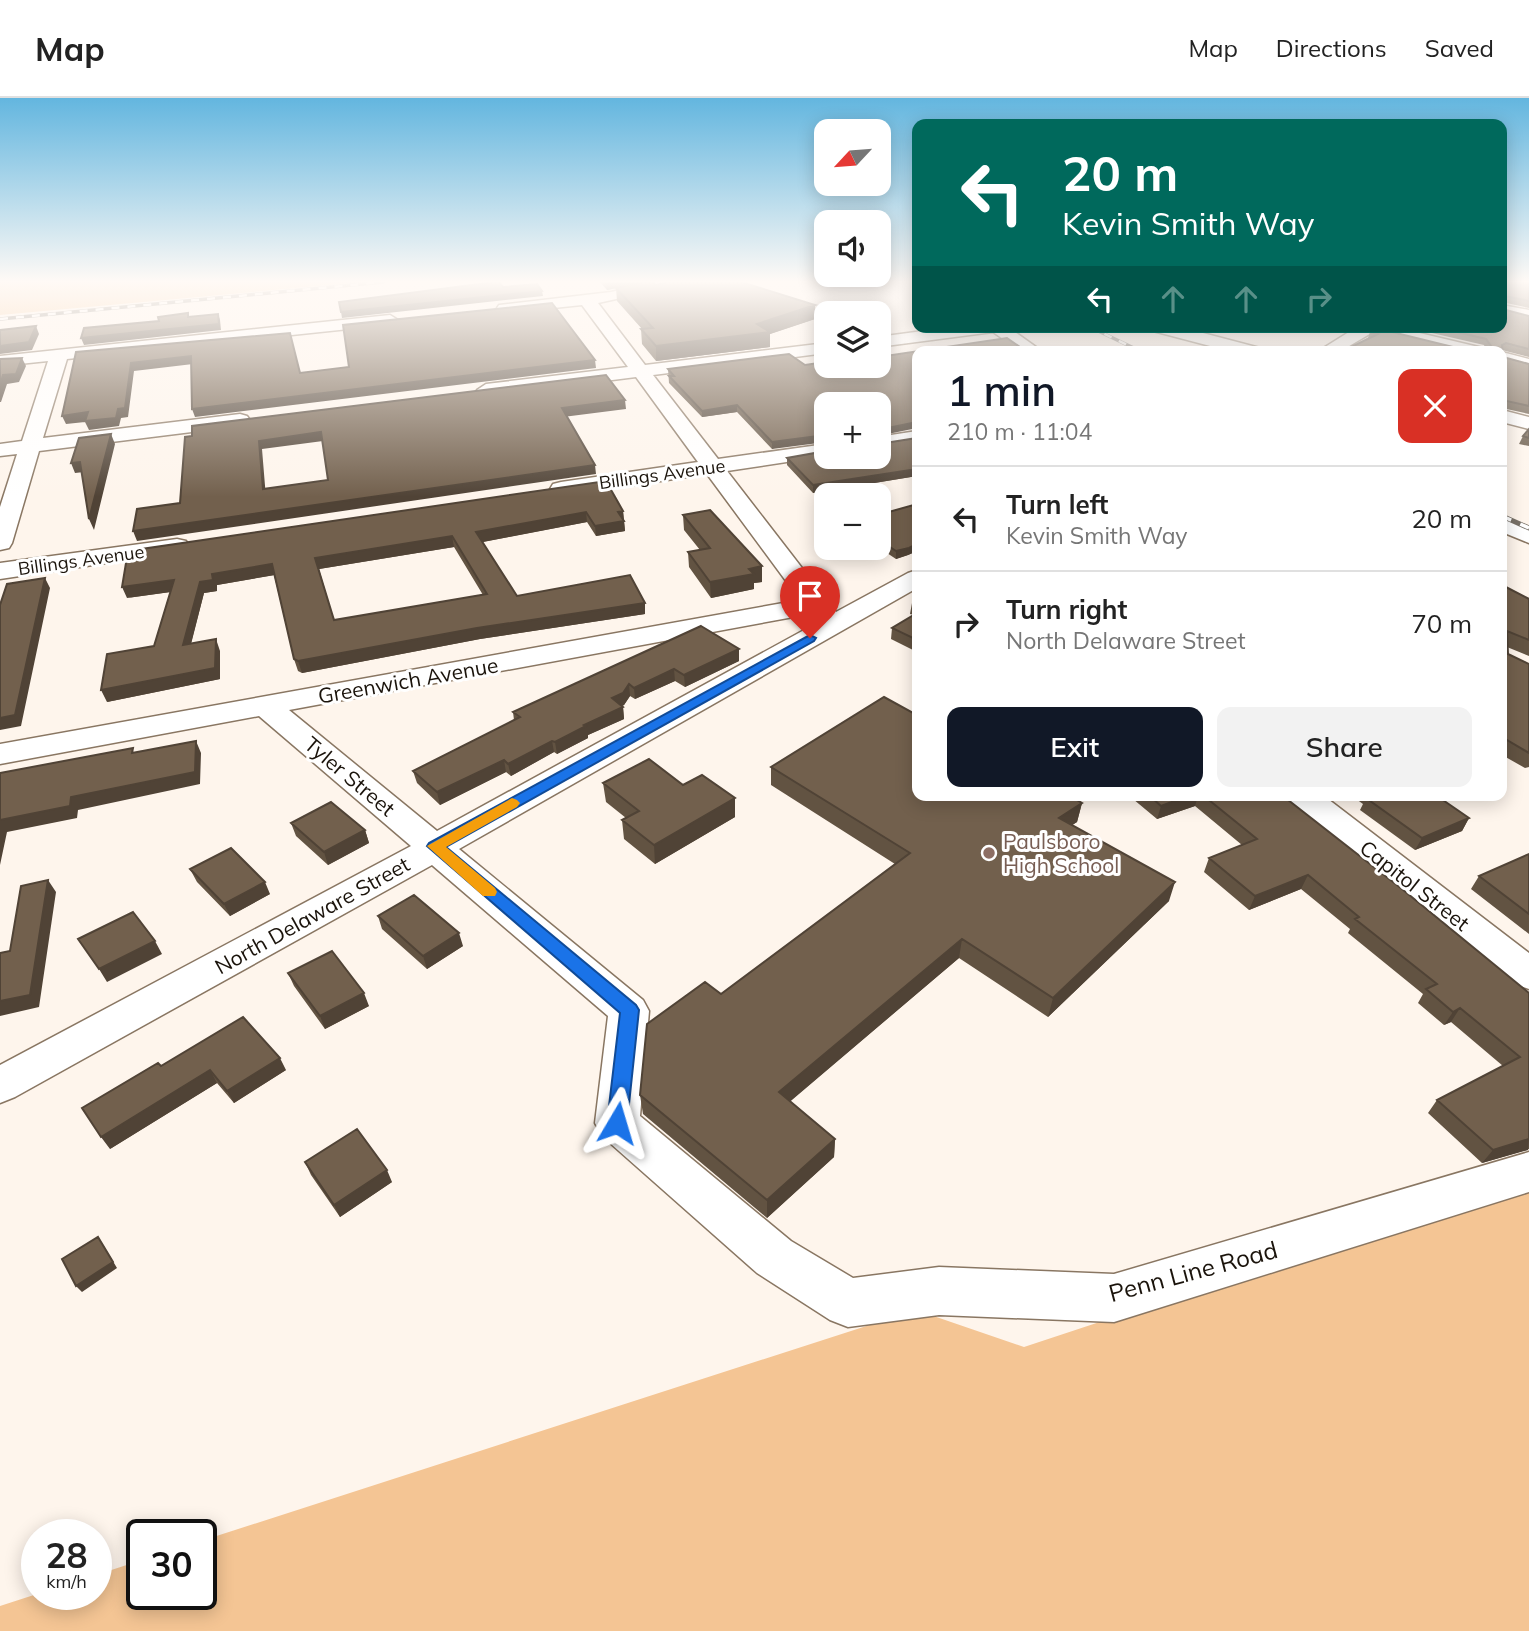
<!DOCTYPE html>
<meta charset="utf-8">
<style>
body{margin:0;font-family:Mulish,sans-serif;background:#f2f2f2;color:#222;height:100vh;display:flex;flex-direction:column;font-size:26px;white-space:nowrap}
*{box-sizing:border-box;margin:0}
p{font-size:23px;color:#767676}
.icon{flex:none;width:38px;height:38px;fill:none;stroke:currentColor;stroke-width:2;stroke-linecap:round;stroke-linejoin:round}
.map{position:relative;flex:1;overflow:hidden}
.details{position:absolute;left:912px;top:248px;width:595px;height:455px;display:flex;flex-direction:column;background:#fff;border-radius:14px;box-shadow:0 4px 18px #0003}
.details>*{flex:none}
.top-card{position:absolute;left:912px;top:21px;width:595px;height:214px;border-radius:14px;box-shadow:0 4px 18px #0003;background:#00695c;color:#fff;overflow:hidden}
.needle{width:46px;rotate:244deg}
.tools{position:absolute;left:814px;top:21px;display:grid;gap:14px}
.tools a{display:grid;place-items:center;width:77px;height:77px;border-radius:14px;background:#fff;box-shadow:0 4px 18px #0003;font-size:35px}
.speed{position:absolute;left:21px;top:1421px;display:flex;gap:14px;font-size:35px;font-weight:700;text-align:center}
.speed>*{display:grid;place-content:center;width:91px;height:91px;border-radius:50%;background:#fff;box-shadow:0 4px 18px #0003;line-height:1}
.speed small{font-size:18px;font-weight:400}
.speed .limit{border:4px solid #111;border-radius:10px;background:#fff;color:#111}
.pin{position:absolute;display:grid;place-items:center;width:60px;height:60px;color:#fff;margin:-72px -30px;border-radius:50% 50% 50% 0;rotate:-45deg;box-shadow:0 0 7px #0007}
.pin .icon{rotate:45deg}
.me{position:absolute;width:77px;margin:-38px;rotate:7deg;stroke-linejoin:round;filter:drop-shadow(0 0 5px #0008)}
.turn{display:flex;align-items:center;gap:24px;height:147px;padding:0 35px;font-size:32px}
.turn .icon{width:91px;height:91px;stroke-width:2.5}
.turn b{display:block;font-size:49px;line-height:60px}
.lanes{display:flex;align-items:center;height:66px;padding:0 35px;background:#0003;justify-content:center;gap:35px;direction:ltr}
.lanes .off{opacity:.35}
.round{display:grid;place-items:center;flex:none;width:74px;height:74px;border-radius:14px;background:#f2f2f2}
.overview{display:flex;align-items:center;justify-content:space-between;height:119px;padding:0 35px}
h1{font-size:42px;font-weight:600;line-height:52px;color:#111827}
.primary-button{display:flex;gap:14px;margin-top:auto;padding:14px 35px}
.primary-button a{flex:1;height:80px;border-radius:14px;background:#111827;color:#fff;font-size:28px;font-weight:600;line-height:80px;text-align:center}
.primary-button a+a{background:#f2f2f2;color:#222}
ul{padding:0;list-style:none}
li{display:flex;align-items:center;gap:21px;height:105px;padding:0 35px;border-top:2px solid #e0e0e0}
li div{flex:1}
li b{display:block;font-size:26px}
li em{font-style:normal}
header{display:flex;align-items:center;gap:42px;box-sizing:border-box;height:98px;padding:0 35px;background:#fff;border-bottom:2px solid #e0e0e0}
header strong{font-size:33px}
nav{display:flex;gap:38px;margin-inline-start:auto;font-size:24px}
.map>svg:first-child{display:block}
</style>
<header>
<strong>Map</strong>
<nav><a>Map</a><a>Directions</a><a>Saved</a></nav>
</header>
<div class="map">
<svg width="1529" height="1533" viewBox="0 0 1529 1533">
<rect width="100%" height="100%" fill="#fef5ec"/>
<path fill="#f4c594" d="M0 184H362L0 217Z
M1529 1082V1533H0V1508L37 1496H96V1477L142 1462V1496H201V1443L916 1212 1024 1249Z"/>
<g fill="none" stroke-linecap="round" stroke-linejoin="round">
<g stroke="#897662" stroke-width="3">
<path id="minor" d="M655 184H683L680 187 598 205 645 267 826 245V255L653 277 718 361 826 346V358L727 373 836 514 908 475 917 472V490L459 751 643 902 649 913 640 1018 791 1143 853 1180 939 1169 1114 1176 1529 1054V1094L1114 1224 939 1217 848 1229 830 1222 757 1175 602 1038 595 1025 608 918 432 767 15 999 0 1005V967L411 748 259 618 0 666V646L800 502 707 376 561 398 553 396 550 391 553 386 561 384 698 364 636 279 486 298 477 292 486 286 628 269 582 207 505 215 499 213 497 210 499 207 611 194ZM810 516 817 525 437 733 289 612Z
M1502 207 1529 212V222L1502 217Z
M390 217 398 222 396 226 67 261 43 340 240 316 247 318 250 322 247 326 240 328 39 353 12 445 9 450 0 452V409L17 356 0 358V346L22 343 48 263 0 268V258Z
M953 229H1008L1043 254H1022L993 234 878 249V239Z
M1151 229H1180L1260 250 1263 254H1233L1153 233Z
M1357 229H1394L1483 250 1486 254H1454L1373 234 1339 254H1317Z
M1502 254 1529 261V271L1502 264Z
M1502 312 1529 319V331L1502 324Z
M917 333V345L878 351V339Z
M1502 419 1529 429V445L1502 434Z
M177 441 186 443 189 448 186 453 0 481V465Z
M1286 698H1324L1529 855V891L1515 886 1290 705Z"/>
</g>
<use href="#minor" fill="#fff" fill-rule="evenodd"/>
<g stroke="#787168" stroke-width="3.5">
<path id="rail-far1" d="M0 221 383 184
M1090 229 1142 254"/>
</g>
<g stroke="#787168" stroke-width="5">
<path id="rail" d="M1502 418 1529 430"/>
</g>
<use href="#rail-far1" stroke="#fff" stroke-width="2.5" stroke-dasharray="8" stroke-linecap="butt"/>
<use href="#rail" stroke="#fff" stroke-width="3.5" stroke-dasharray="10" stroke-linecap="butt"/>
</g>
<path fill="#625342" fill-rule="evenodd" d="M600 184H640L656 187 815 207V221L770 236V249L656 263 642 246 641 231H642L617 203 616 190 607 192Z
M1502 184H1529V210L1502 204V211L1529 218V259L1502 252 1503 259 1529 266V316L1502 310V254H1341L1368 240 1370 234 1457 250H1485L1484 247 1406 229H1502Z
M1191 229H1225L1212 235Z
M1321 229H1352L1343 234Z
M917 254V331L878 306 772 351 737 314 702 319 669 285 668 271 805 267 826 268Z
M1529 331V348L1519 346 1523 338Z
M917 340V378L813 395 787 367V360L826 359Z
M606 383 623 413 625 433 596 438 587 424 482 444 517 498 645 516 480 541 302 575 298 573 294 561 274 477 217 487V493L204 495 191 545 220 553V581L107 604 154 548 170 494 127 500ZM454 449 483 497 334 522 319 471Z
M917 406V453L908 457 896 461 878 449V417Z
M683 417 762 484 754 485V491L711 500 689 469 688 454 700 452 684 432Z
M1502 487 1529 501V558L1507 549 1508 556 1529 566V669L1525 670 1502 657Z
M917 502V554L891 541 892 530 914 517 910 516 912 505Z
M739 551V563L685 589 675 583 635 601 630 598 624 607 622 608 623 609 624 621 588 637V640L557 656 554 654 511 678 506 674 440 707 417 685 413 673 514 622 513 614Z
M771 669 1082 705 1077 724 1072 727 1169 803 1048 919 959 860 790 1003 835 1041 834 1059 767 1120 643 1016 640 997 721 896 895 766 771 687Z
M603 685 683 687 735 700V719L655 766 624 741 622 722 626 720 606 704Z
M1134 698H1283L1529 895V1051L1482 1065 1428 1015 1437 1002 1503 968 1451 924 1444 927 1418 905 1423 896 1348 835 1350 831 1301 791 1249 812 1204 774 1209 760 1242 747 1195 708 1157 721 1133 701Z
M1352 698H1441L1440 700 1469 720 1462 733 1415 752 1360 712 1363 706Z
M291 725 365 732 369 745 328 767 296 738Z
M1529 756V836L1471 791 1479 778Z
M190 771 270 796 230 818 197 784Z
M378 818 463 848 427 871 382 831Z
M288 875 369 908 325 931 294 888Z
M161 968 286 972 234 1005 217 985 110 1051Z
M305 1064 392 1084 340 1119 311 1077Z"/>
<path fill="#504336" d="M606 184H640V185L607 192Z
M542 193 543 198 342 220 341 214Z
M815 207V221L770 236V249L656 263V248L757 226Z
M218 216 220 222 221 232 84 247 81 240Z
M36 228 39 236 32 252 0 256V248Z
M1213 229H1225L1212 235Z
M1345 229H1352L1343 234Z
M191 258 193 266 134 273 128 319 121 320 119 328 89 332 85 324 66 326 62 318 131 265Z
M22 260 26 268 19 284 7 286 1 304H0V287L3 277Z
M595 262 596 270 195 319 192 311Z
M625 302 626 311 563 319 562 310Z
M737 307V314L702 319V313Z
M917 324V330L878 338V332Z
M321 334 323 343 262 351 266 400 263 391 259 343Z
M111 336 115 346 94 432 89 421Z
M826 337V344L772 351V344Z
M80 364 84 374 75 375 71 365Z
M595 367 596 376 137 443 133 433Z
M917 371V378L813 395V387Z
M623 413 625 433 596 438 595 428 618 414Z
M586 414 587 424 478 445 476 434Z
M452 438 454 449 319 471 315 460Z
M917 446V453L908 457 896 461V453Z
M272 466 275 477 217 487V493L204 495 188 558 183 547 200 484 212 476Z
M762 468V484L754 485V491L711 500 710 484 749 471Z
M45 480 50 490 21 628 0 632V620Z
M174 482 178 493 127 500 122 489Z
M645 505V516L480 541 302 575 298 563 477 530Z
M216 541 220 553V581L107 604 101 592Z
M739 551V563L685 589 684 577Z
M674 571 675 583 635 601 634 590Z
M629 586 630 598 624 607 613 612 612 600Z
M623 609 624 621 588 637V640L557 656 555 644 584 627Z
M196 643 201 655 200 686 78 712 77 720 7 734 0 767V722L71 699Z
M552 643 554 654 511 678 508 666Z
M504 662 506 674 440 707 437 694Z
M1188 698H1198L1195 708 1157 721 1161 708Z
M735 700V719L655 766 654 747Z
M1082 705 1077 724 1054 739 1059 720Z
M1469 720 1462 733 1415 752 1422 740Z
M365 732 369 745 328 767 324 754Z
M1308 777 1301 791 1249 812 1255 798Z
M48 782 56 794 39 909 0 918V903Z
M265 784 270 796 230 818 224 806Z
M1175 784 1169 803 1048 919 1053 900Z
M459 835 463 848 427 871 423 858Z
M962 841 959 860 779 1013V994Z
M155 843 162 856 107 884 99 871Z
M364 895 369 908 325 931 320 918Z
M1460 910 1451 924 1444 927 1453 914Z
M280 960 286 972 234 1005 227 993Z
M210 972 217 985 110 1051 101 1039Z
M835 1041 834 1059 767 1120V1102Z
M1529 1041 1528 1052 1482 1065 1493 1052Z
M387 1072 392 1084 340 1119 334 1107Z
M98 1139 102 1145 117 1170 82 1194 76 1188Z"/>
<path fill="#72604d" stroke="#504336" stroke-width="2" fill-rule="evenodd" d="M495 184H499L503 189 537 186 542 193 341 214 339 204Z
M643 184H652L656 187 668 184H741L815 207 757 226 770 234 656 248 641 231 653 230 616 190Z
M1502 184H1529V203L1505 198 1502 201V211L1529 218V251L1506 245 1502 247 1503 259 1529 266V308L1502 302V254H1341L1378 236 1370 234 1376 230 1457 250H1489L1491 248 1486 241 1436 229H1502Z
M552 205 595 262 192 311 191 258 131 265 125 310 118 311 116 320 85 323 88 314 62 318 76 254 290 235 300 275 349 269 343 227Z
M188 215V219L218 216 219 226 81 240 84 230 159 223 158 219Z
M36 228 29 244 0 248V232Z
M1007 240 1027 254H917V324L878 332V306H826V337L772 344 737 307 702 313 669 278H674L668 271 789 256 805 267 826 264V268H878V259Z
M22 260 16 276 3 277 0 287V261Z
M606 277 625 302 562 310 595 367 133 433 137 411 180 405 185 339 192 338V328ZM321 334 328 382 263 391 259 343Z
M1529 331V340L1523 338Z
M111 336 89 421 80 364 71 365 79 340Z
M917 340V371L813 387 787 360 826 353V359H878V346Z
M606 383 623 413 618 414 624 423 595 428 586 414 476 434 517 498 630 477 645 505 477 530 298 563 294 561 272 466 212 476 213 482 200 484 183 547 216 541 215 570 101 592 107 556 154 548 174 482 122 489 128 453ZM452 438 487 496 334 522 315 460Z
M917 406V446L909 450 896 453 878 441V417Z
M710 412 762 468 749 471 754 476 710 484 688 454 710 450 683 417Z
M45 480 15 617 0 620V507L7 486Z
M1502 487 1529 501V542L1507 533 1508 556 1529 566V655L1502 639Z
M917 515V542L892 530Z
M701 528 739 551 684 577 674 571 634 590 629 586 623 595 612 600 623 609 584 627 586 628 555 644 552 643 508 666 504 662 437 694 413 673 520 619 513 614Z
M884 599 917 617V698H1070L1082 705 1059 720 1175 784 1053 900 962 841 779 994 835 1041 767 1102 640 997 647 926 705 884 721 896 910 755 771 669Z
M196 643 195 674 71 699 70 708 0 722V675L133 650 132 655Z
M649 661 683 687 702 677 735 700 654 747 622 722 639 713 603 685Z
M1150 698H1188L1161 708Z
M1204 698H1283L1402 791 1529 895V1041L1493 1052 1437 1002 1520 959 1460 910 1453 914 1426 891 1437 886 1355 821 1359 819 1308 777 1255 798 1209 760 1257 741Z
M1369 698H1437L1469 720 1422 740 1366 700Z
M331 704 365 732 324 754 291 725Z
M231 750 265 784 224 806 190 771Z
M1529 756V816L1479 778Z
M48 782 30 897 0 903V855L10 853 21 788Z
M414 797 459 835 423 858 378 818Z
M133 814 155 843 99 871 78 841Z
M332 853 364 895 320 918 288 875Z
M243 919 280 960 227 993 210 972 101 1039 82 1010 158 965 161 968Z
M357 1031 387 1072 334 1107 305 1064Z
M98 1139 113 1164 76 1188 62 1161Z"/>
<linearGradient id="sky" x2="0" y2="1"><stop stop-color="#63b6df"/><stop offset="0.46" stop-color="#fffaf6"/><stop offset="1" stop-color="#fffaf6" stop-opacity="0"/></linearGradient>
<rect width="1529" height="399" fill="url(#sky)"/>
<path fill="#1a73e8" stroke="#114b97" stroke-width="2" d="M810 537 816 540 814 543 446 749 636 907 639 912 627 1025 624 1031 617 1033 610 1031 607 1025 620 915 427 748 429 745Z"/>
<path fill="#f59e0b" d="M512 700 517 702 520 705 517 709 446 749 495 790 497 794 495 798H483L427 748Z"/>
<circle fill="#8d6e63" stroke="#fff" stroke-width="2.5" cx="989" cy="755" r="7"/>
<g text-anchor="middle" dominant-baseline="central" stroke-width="6" stroke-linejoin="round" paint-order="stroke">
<g font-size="18" fill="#1a130b" stroke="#fff">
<text transform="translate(662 376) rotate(-8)">Billings Avenue</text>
<text transform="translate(81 462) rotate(-8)">Billings Avenue</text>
</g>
<g font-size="21" fill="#1a130b" stroke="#fff">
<text transform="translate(408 582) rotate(-10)">Greenwich Avenue</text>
<text transform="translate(350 678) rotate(40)">Tyler Street</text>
<text transform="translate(1415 787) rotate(38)">Capitol Street</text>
<text transform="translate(312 817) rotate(-29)">North Delaware Street</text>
</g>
<g font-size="21" fill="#785e54" stroke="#fff" text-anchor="start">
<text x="1003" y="743">Paulsboro<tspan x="1003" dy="24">High School</tspan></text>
</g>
<g font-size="24" fill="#1a130b" stroke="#fff">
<text transform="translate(1193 1173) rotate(-15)">Penn Line Road</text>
</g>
</g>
</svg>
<div class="tools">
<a><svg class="needle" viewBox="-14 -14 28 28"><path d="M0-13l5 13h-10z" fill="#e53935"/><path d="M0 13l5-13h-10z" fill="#767676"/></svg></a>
<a><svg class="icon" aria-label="sound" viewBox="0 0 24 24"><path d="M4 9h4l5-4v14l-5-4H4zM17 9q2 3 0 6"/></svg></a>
<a><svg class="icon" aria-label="layers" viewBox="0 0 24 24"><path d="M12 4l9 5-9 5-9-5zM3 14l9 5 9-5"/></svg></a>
<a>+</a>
<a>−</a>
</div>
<div class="speed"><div>28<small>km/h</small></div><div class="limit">30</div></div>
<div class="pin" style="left:810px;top:540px;background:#d93025"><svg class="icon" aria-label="arrive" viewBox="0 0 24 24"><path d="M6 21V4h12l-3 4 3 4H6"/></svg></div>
<svg class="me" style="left:617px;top:1025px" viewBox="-20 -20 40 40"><path d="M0-17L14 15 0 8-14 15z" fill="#1a73e8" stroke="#fff" stroke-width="4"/></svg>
<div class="top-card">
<div class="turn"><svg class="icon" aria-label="left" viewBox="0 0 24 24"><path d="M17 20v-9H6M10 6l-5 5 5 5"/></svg><div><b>20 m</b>Kevin Smith Way</div></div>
<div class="lanes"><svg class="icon" aria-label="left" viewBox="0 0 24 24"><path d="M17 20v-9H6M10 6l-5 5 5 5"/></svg><svg class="icon off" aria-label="ahead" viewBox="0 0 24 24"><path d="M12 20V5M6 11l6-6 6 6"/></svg><svg class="icon off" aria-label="ahead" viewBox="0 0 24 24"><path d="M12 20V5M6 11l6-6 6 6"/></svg><svg class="icon off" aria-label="right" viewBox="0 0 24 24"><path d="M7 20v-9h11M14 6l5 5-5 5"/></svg></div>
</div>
<section class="details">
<div class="overview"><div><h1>1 min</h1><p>210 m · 11:04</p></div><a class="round" style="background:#d93025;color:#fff"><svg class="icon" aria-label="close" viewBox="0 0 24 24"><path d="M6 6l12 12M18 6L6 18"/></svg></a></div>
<ul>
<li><svg class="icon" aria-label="left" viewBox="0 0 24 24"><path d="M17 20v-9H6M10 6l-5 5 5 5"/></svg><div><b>Turn left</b><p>Kevin Smith Way</p></div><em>20 m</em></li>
<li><svg class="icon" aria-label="right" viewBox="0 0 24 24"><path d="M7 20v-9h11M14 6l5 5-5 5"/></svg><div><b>Turn right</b><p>North Delaware Street</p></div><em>70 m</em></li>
</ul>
<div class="primary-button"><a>Exit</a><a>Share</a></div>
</section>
</div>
